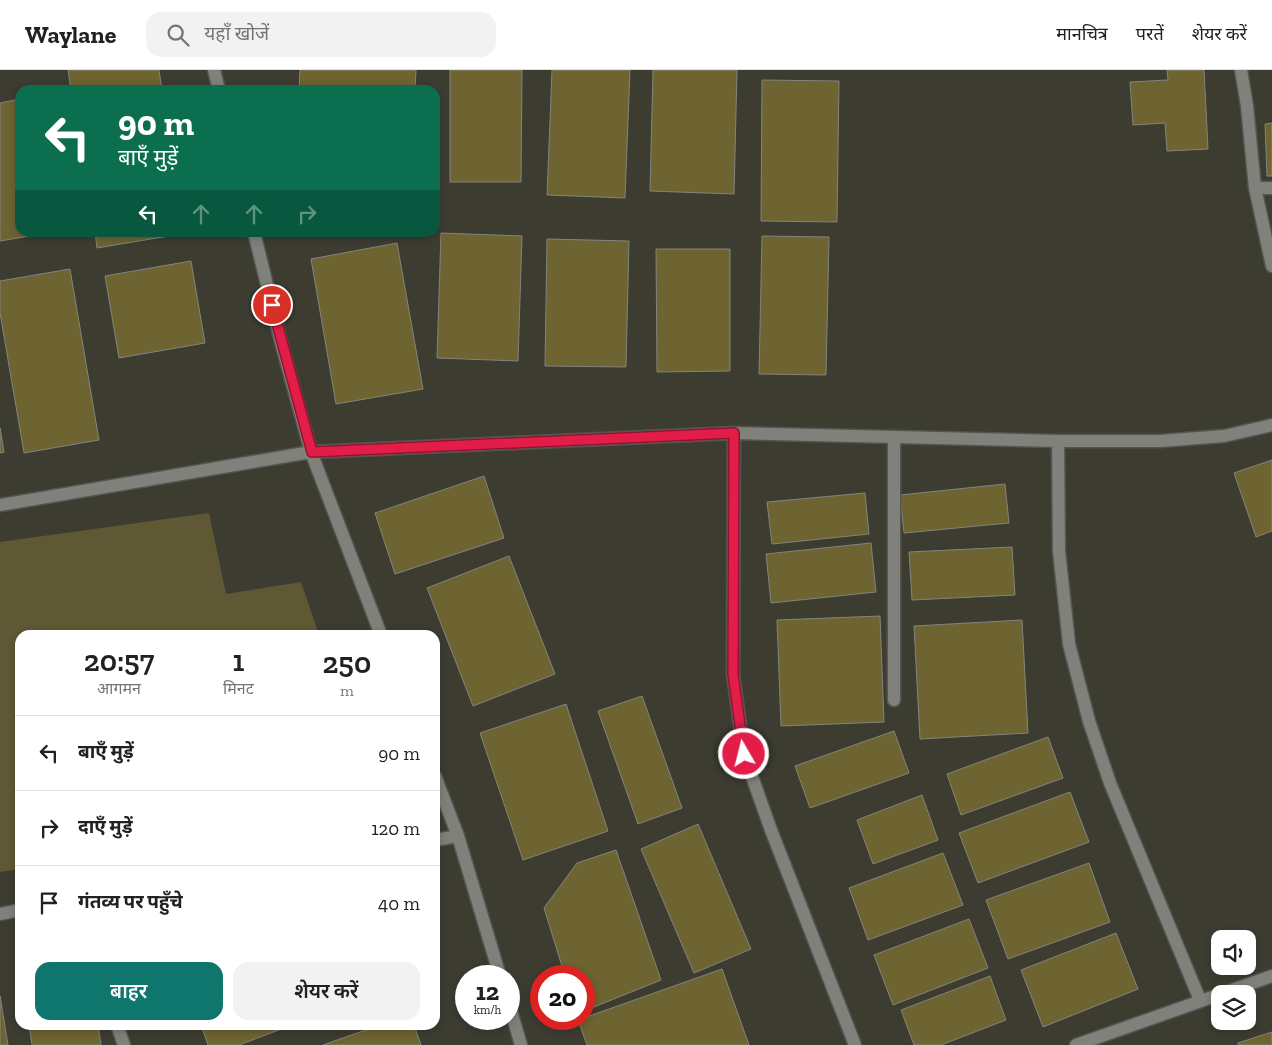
<!DOCTYPE html>
<html lang="hi">
<meta charset="utf-8">
<style>
body{margin:0;font-family:"Zilla Slab","Noto Sans Devanagari",serif;background:#f2f2f2;color:#202124;height:100vh;display:flex;flex-direction:column;font-size:19px;white-space:nowrap}
*{box-sizing:border-box;margin:0}
p{font-size:16px;color:#757577}
.icon{flex:none;width:28px;height:28px;fill:none;stroke:currentColor;stroke-width:2;stroke-linecap:round;stroke-linejoin:round}
.map{position:relative;flex:1;overflow:hidden}
.side{position:absolute;left:15px;top:560px;width:425px;height:400px;display:flex;flex-direction:column;background:#fff;border-radius:15px;box-shadow:0 2px 8px #0003}
.side>*{flex:none}
.hud{position:absolute;left:15px;top:15px;width:425px;height:152px;border-radius:15px;box-shadow:0 2px 8px #0003;background:#0b6e4f;color:#fff;overflow:hidden}
.controls{position:absolute;left:1211px;top:860px;display:grid;gap:10px}
.controls a{display:grid;place-items:center;width:45px;height:45px;border-radius:10px;background:#fff;box-shadow:0 2px 8px #0003;font-size:25px}
.speed{position:absolute;left:455px;top:895px;display:flex;gap:10px;font-size:25px;font-weight:700;text-align:center}
.speed>*{display:grid;place-content:center;width:65px;height:65px;border-radius:50%;background:#fff;box-shadow:0 2px 8px #0003;line-height:1}
.speed small{font-size:12px;font-weight:400}
.speed .limit{border:8px solid #d22;background:#fff;color:#111}
.pin{position:absolute;display:grid;place-items:center;width:42px;height:42px;color:#fff;margin:-21px;border:2px solid #fff;border-radius:50%;box-shadow:0 1px 5px #0007}
.me{position:absolute;width:55px;margin:-28px;rotate:352deg;stroke-linejoin:round;filter:drop-shadow(0 0 4px #0008)}
.turn{display:flex;align-items:center;gap:18px;height:105px;padding:0 20px;font-size:22px}
.turn .icon{width:65px;height:65px;stroke-width:2.5}
.turn b{display:block;font-size:35px;line-height:42px}
.lanes{display:flex;align-items:center;height:48px;padding:0 20px;background:#0003;justify-content:center;gap:25px;direction:ltr}
.lanes .off{opacity:.35}
.eta{display:flex;justify-content:space-evenly;align-items:center;height:85px;text-align:center}
.eta b{font-size:30px;font-weight:600;line-height:35px}
.button{display:flex;gap:10px;margin-top:auto;padding:10px 20px}
.button a{flex:1;height:58px;border-radius:15px;background:#0f766e;color:#fff;font-size:20px;font-weight:600;line-height:58px;text-align:center}
.button a+a{background:#f2f2f2;color:#202124}
ul{padding:0;list-style:none}
li{display:flex;align-items:center;gap:15px;height:75px;padding:0 20px;border-top:1px solid #e0e0e0}
li div{flex:1}
li b{display:block;font-size:19px}
li em{font-style:normal}
header{display:flex;align-items:center;gap:30px;box-sizing:border-box;height:70px;padding:0 25px;background:#fff;border-bottom:1px solid #e0e0e0}
header strong{font-size:24px}
nav{display:flex;gap:28px;margin-inline-start:auto;font-size:18px}
.search{width:350px;height:45px;background:#f2f2f2;display:flex;align-items:center;gap:12px;box-sizing:border-box;padding:0 18px;border-radius:15px;color:#757577;font-size:19px}
.map>svg:first-child{display:block}
</style>
<header>
<strong>Waylane</strong>
<div class="search"><svg class="icon" aria-label="search" viewBox="0 0 24 24"><circle cx="10" cy="10" r="6"/><path d="M15 15l6 6"/></svg>यहाँ खोजें</div>
<nav><a>मानचित्र</a><a>परतें</a><a>शेयर करें</a></nav>
</header>
<div class="map">
<svg width="1272" height="975" viewBox="0 0 1272 975">
<rect width="100%" height="100%" fill="#373632"/>
<path fill="#3d3c31" fill-rule="evenodd" d="M0 0H1272V975H0ZM20 20H435V162H20ZM20 565H435V955H20ZM1220 869H1248V896H1220ZM466 906H509V949H466ZM541 906H584V949H541ZM1220 924H1248V951H1220Z"/>
<path fill="#5f5835" d="M209 443 226 524 301 512 319 565H20V799L0 802V472Z"/>
<path fill="#6d6432" stroke="#84847f" d="M68 0H159L162 20H71Z
M300 0H416L415 20H299Z
M450 0H522L521 112H450Z
M552 0H630L625 128 547 125Z
M653 0H737L734 124 650 121Z
M1167 0H1204L1208 79 1167 81 1165 53 1133 55 1130 12 1168 10Z
M762 10 839 11 837 152 761 151Z
M20 29V162H53L0 171V33Z
M1272 53V106H1267L1265 54Z
M95 162H187V163L97 178Z
M441 163 522 166 518 291 437 288Z
M762 166 829 167 826 305 759 304Z
M547 169 629 171 626 297 545 296Z
M397 173 423 319 336 334 311 189Z
M656 179H730V301L657 302Z
M191 191 205 273 119 288 105 206Z
M70 199 99 370 24 383 0 243V211Z
M0 358 4 382 0 383Z
M1272 390V461L1256 467 1234 403Z
M484 406 504 468 395 504 375 443Z
M1005 414 1009 453 904 463 900 425Z
M865 423 869 464 772 474 767 432Z
M871 473 876 522 771 533 766 484Z
M1012 477 1015 525 912 530 909 482Z
M509 486 555 604 473 636 427 518Z
M880 546 884 652 781 656 777 550Z
M1022 550 1028 663 920 669 914 556Z
M642 626 682 738 638 754 598 641Z
M566 634 608 761 523 790 480 663Z
M894 661 909 703 810 738 795 696Z
M1048 667 1063 708 961 745 947 704Z
M1070 722 1089 772 978 813 959 763Z
M922 725 938 770 873 794 857 750Z
M698 754 751 879 694 903 641 779Z
M616 780 661 910 584 941V906H565L544 838 577 793Z
M943 783 963 835 868 870 849 818Z
M1089 793 1110 852 1008 889 986 830Z
M969 849 988 898 893 935 874 885Z
M1116 863 1138 919 1043 957 1021 900Z
M722 899 749 975H587L578 950Z
M990 906 1006 950 941 975H914L901 940Z
M0 926 8 975H0Z
M29 955H98L101 975H32Z
M201 955H292L239 975H208Z
M380 955H414L421 975H323Z
M1272 962V975H1238V973Z"/>
<g fill="none" stroke-linecap="round" stroke-linejoin="round">
<g stroke="#545451" stroke-width="15">
<path id="lane" d="M214 0 219 20
M1241 0 1247 36 1255 118 1272 196
M1255 118H1272
M254 162 281 272 311 382 381 565
M734 363 733 604 744 684 771 760 855 975
M1058 371 1059 481 1069 574 1089 651 1110 713 1200 930
M0 435 311 382 734 363 1058 371H1160L1224 366 1272 355
M435 706 458 766 500 906
M435 770 458 766
M0 844 20 840
M509 934 521 975
M1076 975 1272 906"/>
</g>
<g stroke="#545451" stroke-width="15">
<path id="street" d="M894 630V367
M117 955 124 975"/>
</g>
<use href="#lane" stroke="#81817c" stroke-width="12"/>
<use href="#street" stroke="#81817c" stroke-width="12"/>
</g>
<g fill="none" stroke-linecap="round" stroke-linejoin="round">
<g stroke="#92132f" stroke-width="12">
<path id="route" d="M272 235 312 382 734 363 733 604 744 684"/>
</g>
<use href="#route" stroke="#e11d48" stroke-width="9"/>
</g>
</svg>
<div class="controls">
<a><svg class="icon" aria-label="sound" viewBox="0 0 24 24"><path d="M4 9h4l5-4v14l-5-4H4zM17 9q2 3 0 6"/></svg></a>
<a><svg class="icon" aria-label="layers" viewBox="0 0 24 24"><path d="M12 4l9 5-9 5-9-5zM3 14l9 5 9-5"/></svg></a>
</div>
<div class="speed"><div>12<small>km/h</small></div><div class="limit">20</div></div>
<div class="pin" style="left:272px;top:235px;background:#d93025"><svg class="icon" aria-label="arrive" viewBox="0 0 24 24"><path d="M6 21V4h12l-3 4 3 4H6"/></svg></div>
<svg class="me" style="left:744px;top:684px" viewBox="-20 -20 40 40"><circle r="17" fill="#e11d48" stroke="#fff" stroke-width="3"/><path d="M0-11L8 9 0 5-8 9z" fill="#fff"/></svg>
<div class="hud">
<div class="turn"><svg class="icon" aria-label="left" viewBox="0 0 24 24"><path d="M17 20v-9H6M10 6l-5 5 5 5"/></svg><div><b>90 m</b>बाएँ मुड़ें</div></div>
<div class="lanes"><svg class="icon" aria-label="left" viewBox="0 0 24 24"><path d="M17 20v-9H6M10 6l-5 5 5 5"/></svg><svg class="icon off" aria-label="ahead" viewBox="0 0 24 24"><path d="M12 20V5M6 11l6-6 6 6"/></svg><svg class="icon off" aria-label="ahead" viewBox="0 0 24 24"><path d="M12 20V5M6 11l6-6 6 6"/></svg><svg class="icon off" aria-label="right" viewBox="0 0 24 24"><path d="M7 20v-9h11M14 6l5 5-5 5"/></svg></div>
</div>
<section class="side">
<div class="eta">
<div><b>20:57</b><p>आगमन</p></div>
<div><b>1</b><p>मिनट</p></div>
<div><b>250</b><p>m</p></div>
</div>
<ul>
<li><svg class="icon" aria-label="left" viewBox="0 0 24 24"><path d="M17 20v-9H6M10 6l-5 5 5 5"/></svg><div><b>बाएँ मुड़ें</b></div><em>90 m</em></li>
<li><svg class="icon" aria-label="right" viewBox="0 0 24 24"><path d="M7 20v-9h11M14 6l5 5-5 5"/></svg><div><b>दाएँ मुड़ें</b></div><em>120 m</em></li>
<li><svg class="icon" aria-label="arrive" viewBox="0 0 24 24"><path d="M6 21V4h12l-3 4 3 4H6"/></svg><div><b>गंतव्य पर पहुँचे</b></div><em>40 m</em></li>
</ul>
<div class="button"><a>बाहर</a><a>शेयर करें</a></div>
</section>
</div>
